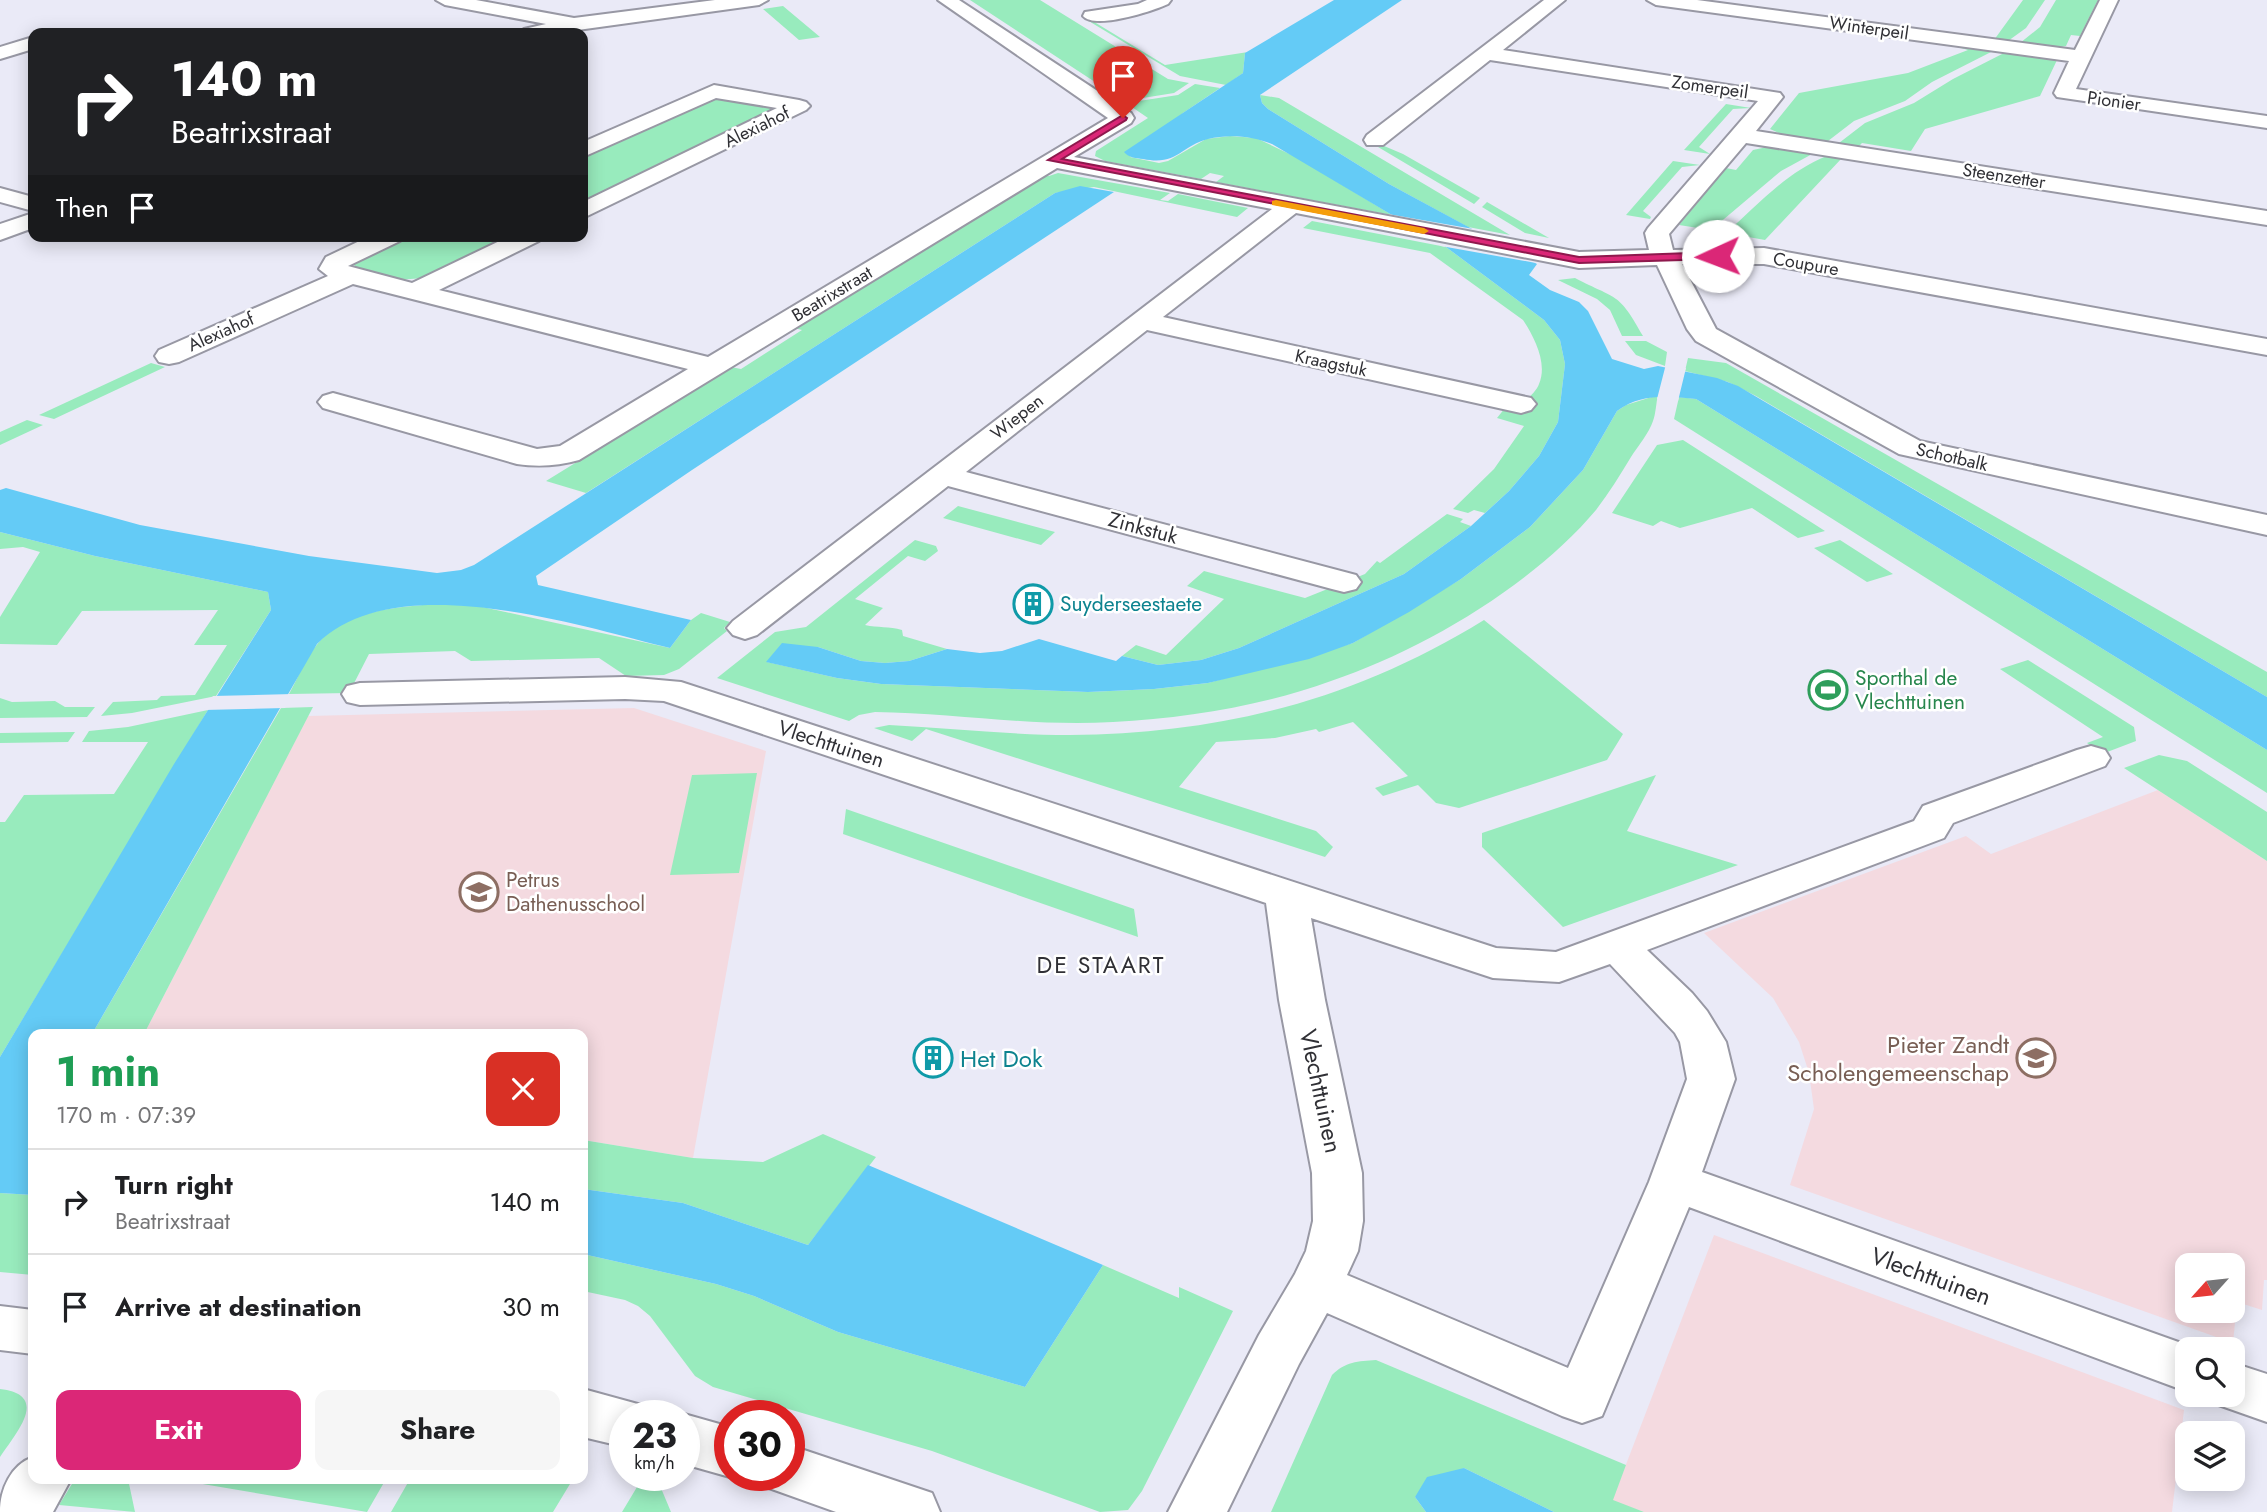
<!DOCTYPE html>
<meta charset="utf-8">
<style>
body{margin:0;font-family:Jost,sans-serif;background:#f6f6f6;color:#202124;height:100vh;display:flex;flex-direction:column;font-size:26px;white-space:nowrap}
*{box-sizing:border-box;margin:0}
p{font-size:23px;color:#757577}
.icon{flex:none;width:38px;height:38px;fill:none;stroke:currentColor;stroke-width:2;stroke-linecap:round;stroke-linejoin:round}
.map{position:relative;flex:1;overflow:hidden}
.sheet{position:absolute;left:28px;top:1029px;width:560px;height:455px;display:flex;flex-direction:column;background:#fff;border-radius:14px;box-shadow:0 4px 18px #0003}
.sheet>*{flex:none}
.guide{position:absolute;left:28px;top:28px;width:560px;height:214px;border-radius:14px;box-shadow:0 4px 18px #0003;background:#202124;color:#fff;overflow:hidden}
.needle{width:46px;rotate:243deg}
.tools{position:absolute;left:2175px;top:1253px;display:grid;gap:14px}
.tools a{display:grid;place-items:center;width:70px;height:70px;border-radius:14px;background:#fff;box-shadow:0 4px 18px #0003;font-size:35px}
.speed{position:absolute;left:609px;top:1400px;display:flex;gap:14px;font-size:35px;font-weight:700;text-align:center}
.speed>*{display:grid;place-content:center;width:91px;height:91px;border-radius:50%;background:#fff;box-shadow:0 4px 18px #0003;line-height:1}
.speed small{font-size:18px;font-weight:400}
.speed .limit{border:10px solid #d22;background:#fff;color:#111}
.pin{position:absolute;display:grid;place-items:center;width:60px;height:60px;color:#fff;margin:-72px -30px;border-radius:50% 50% 50% 0;rotate:-45deg;box-shadow:0 0 7px #0007}
.pin .icon{rotate:45deg}
.me{position:absolute;width:77px;margin:-38px;rotate:268deg;stroke-linejoin:round;filter:drop-shadow(0 0 5px #0008)}
.turn{display:flex;align-items:center;gap:24px;height:147px;padding:0 28px;font-size:32px}
.turn .icon{width:91px;height:91px;stroke-width:2.5}
.turn b{display:block;font-size:49px;line-height:60px}
.then{display:flex;align-items:center;height:66px;padding:0 28px;background:#0003;gap:14px;font-size:26px}
.round{display:grid;place-items:center;flex:none;width:74px;height:74px;border-radius:14px;background:#f6f6f6}
.head{display:flex;align-items:center;justify-content:space-between;height:119px;padding:0 28px}
h1{font-size:42px;font-weight:700;line-height:52px;color:#1e9e55}
.button{display:flex;gap:14px;margin-top:auto;padding:14px 28px}
.button a{flex:1;height:80px;border-radius:14px;background:#db2777;color:#fff;font-size:28px;font-weight:700;line-height:80px;text-align:center}
.button a+a{background:#f6f6f6;color:#202124}
ul{padding:0;list-style:none}
li{display:flex;align-items:center;gap:21px;height:105px;padding:0 28px;border-top:2px solid #e0e0e0}
li div{flex:1}
li b{display:block;font-size:26px}
li em{font-style:normal}
.map>svg:first-child{display:block}
</style>
<div class="map">
<svg width="2267" height="1512" viewBox="0 0 2267 1512">
<rect width="100%" height="100%" fill="#eaeaf7"/>
<path fill="#f4dae0" fill-rule="evenodd" d="M634 708 766 751 693 1158 583 1140V1034H144L308 716Z
M2158 790 2267 861V1280H2264L2262 1310 2237 1302 2233 1343 1790 1185 1814 1109 1809 1073 1799 1042 1773 998 1704 933 1966 836 1991 854ZM2188 1265H2233V1311H2188Z
M1714 1235 2184 1410 2172 1512H1644L1612 1501Z"/>
<path fill="#98ebbd" d="M970 0H1040L1168 79 1189 83 1174 93 1124 101Z
M2023 0H2045L2026 28 2008 41 1994 40Z
M2056 0H2098L2080 36 2071 35 2066 46 2054 48 2020 43 2040 27Z
M783 6 820 37 799 40 763 9Z
M1087 20H1091L1165 65 1248 52 1245 53 1243 73 1226 85 1180 76Z
M1962 46 1993 51 1932 82 1905 101 1854 121 1828 141 1781 134 1770 129 1799 93 1908 73 1968 50 1961 48Z
M2006 52 2057 60 2040 96 1925 129 1911 151 1862 143 1859 146 1839 143 1865 123 1914 103 1953 79Z
M1195 84 1220 88 1183 113 1130 157 1159 163 1168 161 1206 139 1230 136 1256 138 1298 158 1392 215 1216 182 1224 176 1210 173 1201 179 1105 161 1095 156 1096 151 1148 118 1126 103 1178 95Z
M1260 95 1279 98 1510 235 1468 227 1389 184 1268 109 1262 103Z
M728 98 771 107 774 111 583 204V156L702 102Z
M1726 104 1751 108 1733 109 1699 147 1710 154 1684 150Z
M1377 143 1403 154 1480 198 1474 204 1373 144Z
M1767 147 1814 153 1781 171 1711 230 1679 225 1726 168 1736 170 1753 150Z
M1827 156 1842 158 1765 240 1726 233C1758 205 1786 172 1827 156Z
M1673 161 1700 165 1682 167 1643 211 1651 217 1650 219 1626 215Z
M1058 173 1170 193 1160 200 1168 201 1178 194 1248 208 1237 217 1094 187 1055 193 586 493 546 481 731 367 741 369 802 330 794 328 1042 175 1049 176Z
M1487 202 1549 238 1525 233 1482 207Z
M1312 221 1446 247 1544 320 1560 340 1565 364 1558 422 1539 456 1509 491 1485 513 1474 510 1468 513 1453 509 1494 469 1524 426 1497 418 1505 408 1518 409C1524 402 1537 391 1539 384 1548 363 1534 337 1523 320L1430 253 1303 228Z
M406 236H515L424 278 397 280 354 268 355 260Z
M1575 278C1617 300 1618 291 1643 336H1622L1610 310 1597 299 1558 280Z
M1625 341H1646L1667 352 1665 366 1636 355Z
M1688 358 1726 363 2267 672V697L1756 396 1728 382 1685 371Z
M151 363 165 367 54 419 39 415Z
M1658 395C1656 403 1656 413 1653 421 1649 433 1638 446 1631 457 1620 475 1609 493 1596 510 1533 585 1423 650 1331 681 1262 706 1187 718 1113 722 1033 727 955 713 875 712L859 715 849 721 717 678 775 632 806 627 915 540 936 546 938 551 925 561 908 556 855 599 883 608 865 625C878 628 889 626 902 630L903 636 947 649 909 661 885 663 861 661 818 647 767 662 837 678 881 684 1088 692 1154 689 1208 683 1353 643 1461 579 1530 527 1583 470 1617 411 1626 405Z
M1679 397 1696 399 2267 750V793L1674 419Z
M27 420 43 425 0 445V432Z
M1683 440 1825 531 1798 538 1752 508 1680 528 1661 521 1653 526 1612 513 1657 445Z
M958 506 1055 532 1041 545 943 518Z
M1447 514 1463 519 1460 522 1471 526 1404 574 1239 648 1201 660 1158 665 1122 656 1136 645 1166 655 1224 599 1187 586 1204 571 1305 598 1365 574 1377 561 1380 563Z
M0 532 95 556 268 592 271 610 216 696 132 713 101 716 113 702 157 700 161 696 195 695 227 645H194L218 610 82 611 57 645 0 644V617L40 552 23 547 0 549Z
M1840 540 1893 574 1867 582 1814 548Z
M435 604 478 606 670 648 691 620 701 613 730 622 724 628 727 631 679 669 664 675 626 676 599 658 471 661 455 651 369 654 349 693 289 694C298 678 306 657 319 642 346 610 397 607 435 604Z
M1484 620 1623 734 1607 760 1459 808 1436 803 1418 785 1383 796 1375 788 1408 776 1353 722 1319 732 1316 729 1275 738 1216 742 1179 787 1316 831 1333 847 1325 857 926 729 912 741 874 728 889 725C950 728 1010 735 1070 735 1222 734 1354 700 1484 620Z
M2028 660 2134 727 2136 741 2102 754 2087 743 2103 737 2000 669Z
M0 698 12 702 55 701 65 707H95L87 717 0 718Z
M313 707 144 1034H92L281 708Z
M208 710 0 1057V822H5L24 795 114 794 148 742H82L89 731 128 727Z
M75 732 68 742 0 743V733Z
M2159 755 2187 761 2267 812V861L2124 768Z
M757 773 739 873 670 875 692 775Z
M1656 775 1627 831 1738 865 1563 927 1482 847V833Z
M846 809 1134 909 1138 937 843 834Z
M823 1134 876 1157 808 1245 683 1203 583 1189V1140L693 1158 763 1162Z
M0 1193 33 1195V1275L0 1272Z
M583 1254 716 1284 754 1296 838 1332 1025 1387 1103 1265 1179 1298V1287L1233 1311 1142 1491 1128 1510 1100 1512 932 1451 713 1387 695 1376 650 1316 638 1306 625 1300 583 1291Z
M1376 1360 1626 1465 1613 1500 1644 1512H1554L1464 1468 1415 1497 1426 1512H1271L1332 1375C1345 1362 1358 1361 1376 1360Z
M0 1389C51 1395 16 1433 0 1457Z
M643 1477 658 1481 671 1512H622Z
M75 1479H128L135 1512 59 1505Z
M386 1479 367 1512 179 1480V1479Z
M410 1479H513C531 1483 553 1479 573 1479L553 1512H391Z"/>
<path fill="#64cbf6" d="M1334 0H1402L1260 95 1262 103 1268 109 1389 184 1537 264 1529 275 1550 290 1579 302 1588 311 1612 359 1644 369 1658 366 1717 378 1738 386 2267 697V750L1696 399C1668 396 1641 393 1617 411L1583 470 1530 527 1461 579 1409 612 1353 643 1309 659 1208 683 1154 689 1088 692 881 684 837 678 766 662 782 643 818 647 861 661 885 663 909 661 947 649 980 653 1002 651 1039 639 1116 661 1122 656 1158 665 1201 660 1239 648 1404 574 1471 526 1509 491 1539 456 1558 422 1565 364 1560 340 1544 320 1446 247 1272 144C1252 136 1229 134 1208 139 1180 146 1178 166 1143 159 1136 158 1129 158 1124 152L1243 73 1245 53Z
M1080 186 1114 192 692 470 536 576 538 585 691 620 670 648C577 625 394 566 317 644L92 1034H33V1195L0 1193V1057L174 764 271 610 268 592 95 556 0 532V490L6 488 140 525 309 556 437 573 461 570 474 565 1055 193Z
M868 1165 1103 1265 1025 1387 838 1332 754 1296 716 1284 583 1254V1189L683 1203 808 1245Z
M1464 1468 1554 1512H1426L1415 1497 1427 1477Z"/>
<path fill="#eaeaf7" d="M1388 214 1479 230 1536 263 1441 246Z
M1666 364 1686 368 1678 401 1657 399Z
M293 694 285 708 204 710 213 696Z"/>
<g fill="none" stroke-linecap="round" stroke-linejoin="round">
<g stroke="#9898a4" stroke-width="4">
<path id="street" d="M436 0H476L574 18 715 0H768L759 5 556 33H522L524 29 546 24 445 5Z
M938 0H959L1131 113 1134 118 1131 123 1074 157 1579 252 1649 250 1645 233 1648 228 1758 101 1490 60 1383 145H1367L1364 140 1367 135 1544 0H1565L1503 50 1780 93 1783 97 1756 131 2267 211V225L1746 143 1669 234 1673 250 1764 248 2267 339V355L1764 264H1682L1716 329 1920 441 2267 515V535L1899 454 1696 341 1687 329 1657 265 1579 268 1296 213 1163 317 1531 398 1536 404 1531 410 1521 413 1147 330 966 472 1356 575 1361 582 1356 589 1344 592 1332 589 948 486 757 635 745 639 733 635 727 628 733 621 1272 209 1057 168 579 460C558 466 538 467 517 464L323 408 318 402 323 396 333 393 537 449 560 446 688 369 353 284 179 362 169 364 159 362 155 356 159 350 328 276 319 269 326 257 370 236H403L400 241 348 266 412 283 510 236H542L539 241 439 290 708 357 1108 118Z
M1147 0H1171L1168 4C1153 11 1095 30 1083 16L1085 12 1138 4Z
M1647 0H1697L2075 50 2100 0H2118L2076 89 2267 116V128L2057 97 2054 93 2069 61 1656 5Z
M33 37V49L0 59V47Z
M714 85 799 100 806 102 810 106 806 110 583 218V202L777 108 716 98 583 157V142Z
M0 188 33 197V211L0 202Z
M33 213V228L0 240V224Z
M625 677 681 682 1496 948 1556 952 1914 821 1923 806 2077 750 2091 746 2105 750 2110 758 2105 766 1953 823 1944 838 1647 950 1692 993 1707 1011 1726 1042 1735 1079 1702 1172 2198 1349H2188V1392L1689 1207 1602 1416 1582 1423 1562 1416 1327 1313 1299 1364 1227 1512H1168L1259 1335 1295 1274 1306 1251 1313 1221 1312 1173 1279 1000 1266 903 664 701 625 699 360 705 347 702 342 694 347 686 360 683ZM1311 918 1493 978 1559 982 1610 964 1675 1033 1680 1042 1687 1079 1649 1182 1568 1368 1347 1275 1358 1251 1363 1221 1362 1173 1325 1000Z
M0 1306 33 1310V1354L0 1350Z
M2233 1363 2267 1374V1422L2213 1403 2210 1395H2233Z
M583 1389 645 1406 650 1416H625V1447L583 1437Z
M684 1414 730 1427V1475H735L730 1477 684 1464V1416H680Z
M789 1445 932 1493 940 1512H836L769 1488 763 1475H789Z
M33 1457V1479H71L53 1512H0C0 1489 11 1465 33 1457Z"/>
</g>
<use href="#street" fill="#fff" fill-rule="evenodd"/>
</g>
<path fill="#db2777" stroke="#8e194d" stroke-width="2" d="M1123 115 1127 118 1126 120 1062 159 1579 257 1718 252 1723 256 1718 259 1579 263 1048 160Z"/>
<path fill="#f59e0b" d="M1276 200 1424 228 1429 231 1424 234 1272 205V201Z"/>
<defs>
<g id="building-ring" transform="scale(2.0125)"><circle r="9.5" fill="#fff" stroke="#0f9aa8" stroke-width="1.5"/><path d="M-4-6H4V6H1V3H-1V6H-4ZM-2.5-4.3h1.7v1.8h-1.7ZM.8-4.3h1.7v1.8H.8ZM-2.5-1h1.7V.8h-1.7ZM.8-1h1.7V.8H.8Z" fill="#0f9aa8"/></g>
<g id="stadium-ring" transform="scale(2.0125)"><circle r="9.5" fill="#fff" stroke="#2e9e5b" stroke-width="1.5"/><path d="M0-5a6.5 5 0 1 0 0 10a6.5 5 0 1 0 0-10ZM-3.5-1.8h7v3.6h-7Z" fill="#2e9e5b"/></g>
<g id="school-ring" transform="scale(2.0125)"><circle r="9.5" fill="#fff" stroke="#8d6e63" stroke-width="1.5"/><path d="M0-5L7-2L0 1L-7-2ZM-4 1L0 2.5L4 1V4Q0 6-4 4Z" fill="#8d6e63"/></g>
</defs>
<g fill-rule="evenodd">
<use href="#building-ring" x="1033" y="604"/>
<use href="#stadium-ring" x="1828" y="690"/>
<use href="#school-ring" x="479" y="892"/>
<use href="#building-ring" x="933" y="1058"/>
<use href="#school-ring" x="2036" y="1058"/>
</g>
<g text-anchor="middle" dominant-baseline="central" stroke-width="5" stroke-linejoin="round" paint-order="stroke">
<g font-size="18" fill="#303035" stroke="#fff">
<text transform="translate(1869 28) rotate(8)">Winterpeil</text>
<text transform="translate(1710 87) rotate(8)">Zomerpeil</text>
<text transform="translate(2114 101) rotate(8)">Pionier</text>
<text transform="translate(757 127) rotate(-26)">Alexiahof</text>
<text transform="translate(2004 176) rotate(9)">Steenzetter</text>
<text transform="translate(1806 264) rotate(10)">Coupure</text>
<text transform="translate(832 294) rotate(-31)">Beatrixstraat</text>
<text transform="translate(221 332) rotate(-24)">Alexiahof</text>
<text transform="translate(1331 363) rotate(12)">Kraagstuk</text>
<text transform="translate(1017 417) rotate(-38)">Wiepen</text>
<text transform="translate(1952 457) rotate(13)">Schotbalk</text>
</g>
<g font-size="21" fill="#303035" stroke="#fff">
<text transform="translate(1143 528) rotate(15)">Zinkstuk</text>
<text transform="translate(831 744) rotate(18)">Vlechttuinen</text>
</g>
<g font-size="21" fill="#0d838f" stroke="#fff" text-anchor="start">
<text x="1060" y="604">Suyderseestaete</text>
</g>
<g font-size="21" fill="#27864d" stroke="#fff" text-anchor="start">
<text x="1855" y="678">Sporthal de<tspan x="1855" dy="24">Vlechttuinen</tspan></text>
</g>
<g font-size="21" fill="#785e54" stroke="#fff" text-anchor="start">
<text x="506" y="880">Petrus<tspan x="506" dy="24">Dathenusschool</tspan></text>
</g>
<g font-size="23" letter-spacing="2" fill="#303035" stroke="#fff">
<text x="1101" y="965">DE STAART</text>
</g>
<g font-size="24" fill="#785e54" stroke="#fff" text-anchor="end">
<text x="2009" y="1044">Pieter Zandt<tspan x="2009" dy="28">Scholengemeenschap</tspan></text>
</g>
<g font-size="24" fill="#0d838f" stroke="#fff" text-anchor="start">
<text x="960" y="1058">Het Dok</text>
</g>
<g font-size="24" fill="#303035" stroke="#fff">
<text transform="translate(1321 1091) rotate(78)">Vlechttuinen</text>
<text transform="translate(1931 1276) rotate(20)">Vlechttuinen</text>
</g>
</g>
</svg>
<div class="tools">
<a><svg class="needle" viewBox="-14 -14 28 28"><path d="M0-13l5 13h-10z" fill="#e53935"/><path d="M0 13l5-13h-10z" fill="#757577"/></svg></a>
<a><svg class="icon" aria-label="search" viewBox="0 0 24 24"><circle cx="10" cy="10" r="6"/><path d="M15 15l6 6"/></svg></a>
<a><svg class="icon" aria-label="layers" viewBox="0 0 24 24"><path d="M12 4l9 5-9 5-9-5zM3 14l9 5 9-5"/></svg></a>
</div>
<div class="speed"><div>23<small>km/h</small></div><div class="limit">30</div></div>
<div class="pin" style="left:1123px;top:118px;background:#d93025"><svg class="icon" aria-label="arrive" viewBox="0 0 24 24"><path d="M6 21V4h12l-3 4 3 4H6"/></svg></div>
<svg class="me" style="left:1718px;top:256px" viewBox="-20 -20 40 40"><circle r="19" fill="#fff"/><path d="M0-13L10 11 0 6-10 11z" fill="#db2777"/></svg>
<div class="guide">
<div class="turn"><svg class="icon" aria-label="right" viewBox="0 0 24 24"><path d="M7 20v-9h11M14 6l5 5-5 5"/></svg><div><b>140 m</b>Beatrixstraat</div></div>
<div class="then">Then<svg class="icon" aria-label="arrive" viewBox="0 0 24 24"><path d="M6 21V4h12l-3 4 3 4H6"/></svg></div>
</div>
<section class="sheet">
<div class="head"><div><h1>1 min</h1><p>170 m · 07:39</p></div><a class="round" style="background:#d93025;color:#fff"><svg class="icon" aria-label="close" viewBox="0 0 24 24"><path d="M6 6l12 12M18 6L6 18"/></svg></a></div>
<ul>
<li><svg class="icon" aria-label="right" viewBox="0 0 24 24"><path d="M7 20v-9h11M14 6l5 5-5 5"/></svg><div><b>Turn right</b><p>Beatrixstraat</p></div><em>140 m</em></li>
<li><svg class="icon" aria-label="arrive" viewBox="0 0 24 24"><path d="M6 21V4h12l-3 4 3 4H6"/></svg><div><b>Arrive at destination</b></div><em>30 m</em></li>
</ul>
<div class="button"><a>Exit</a><a>Share</a></div>
</section>
</div>
